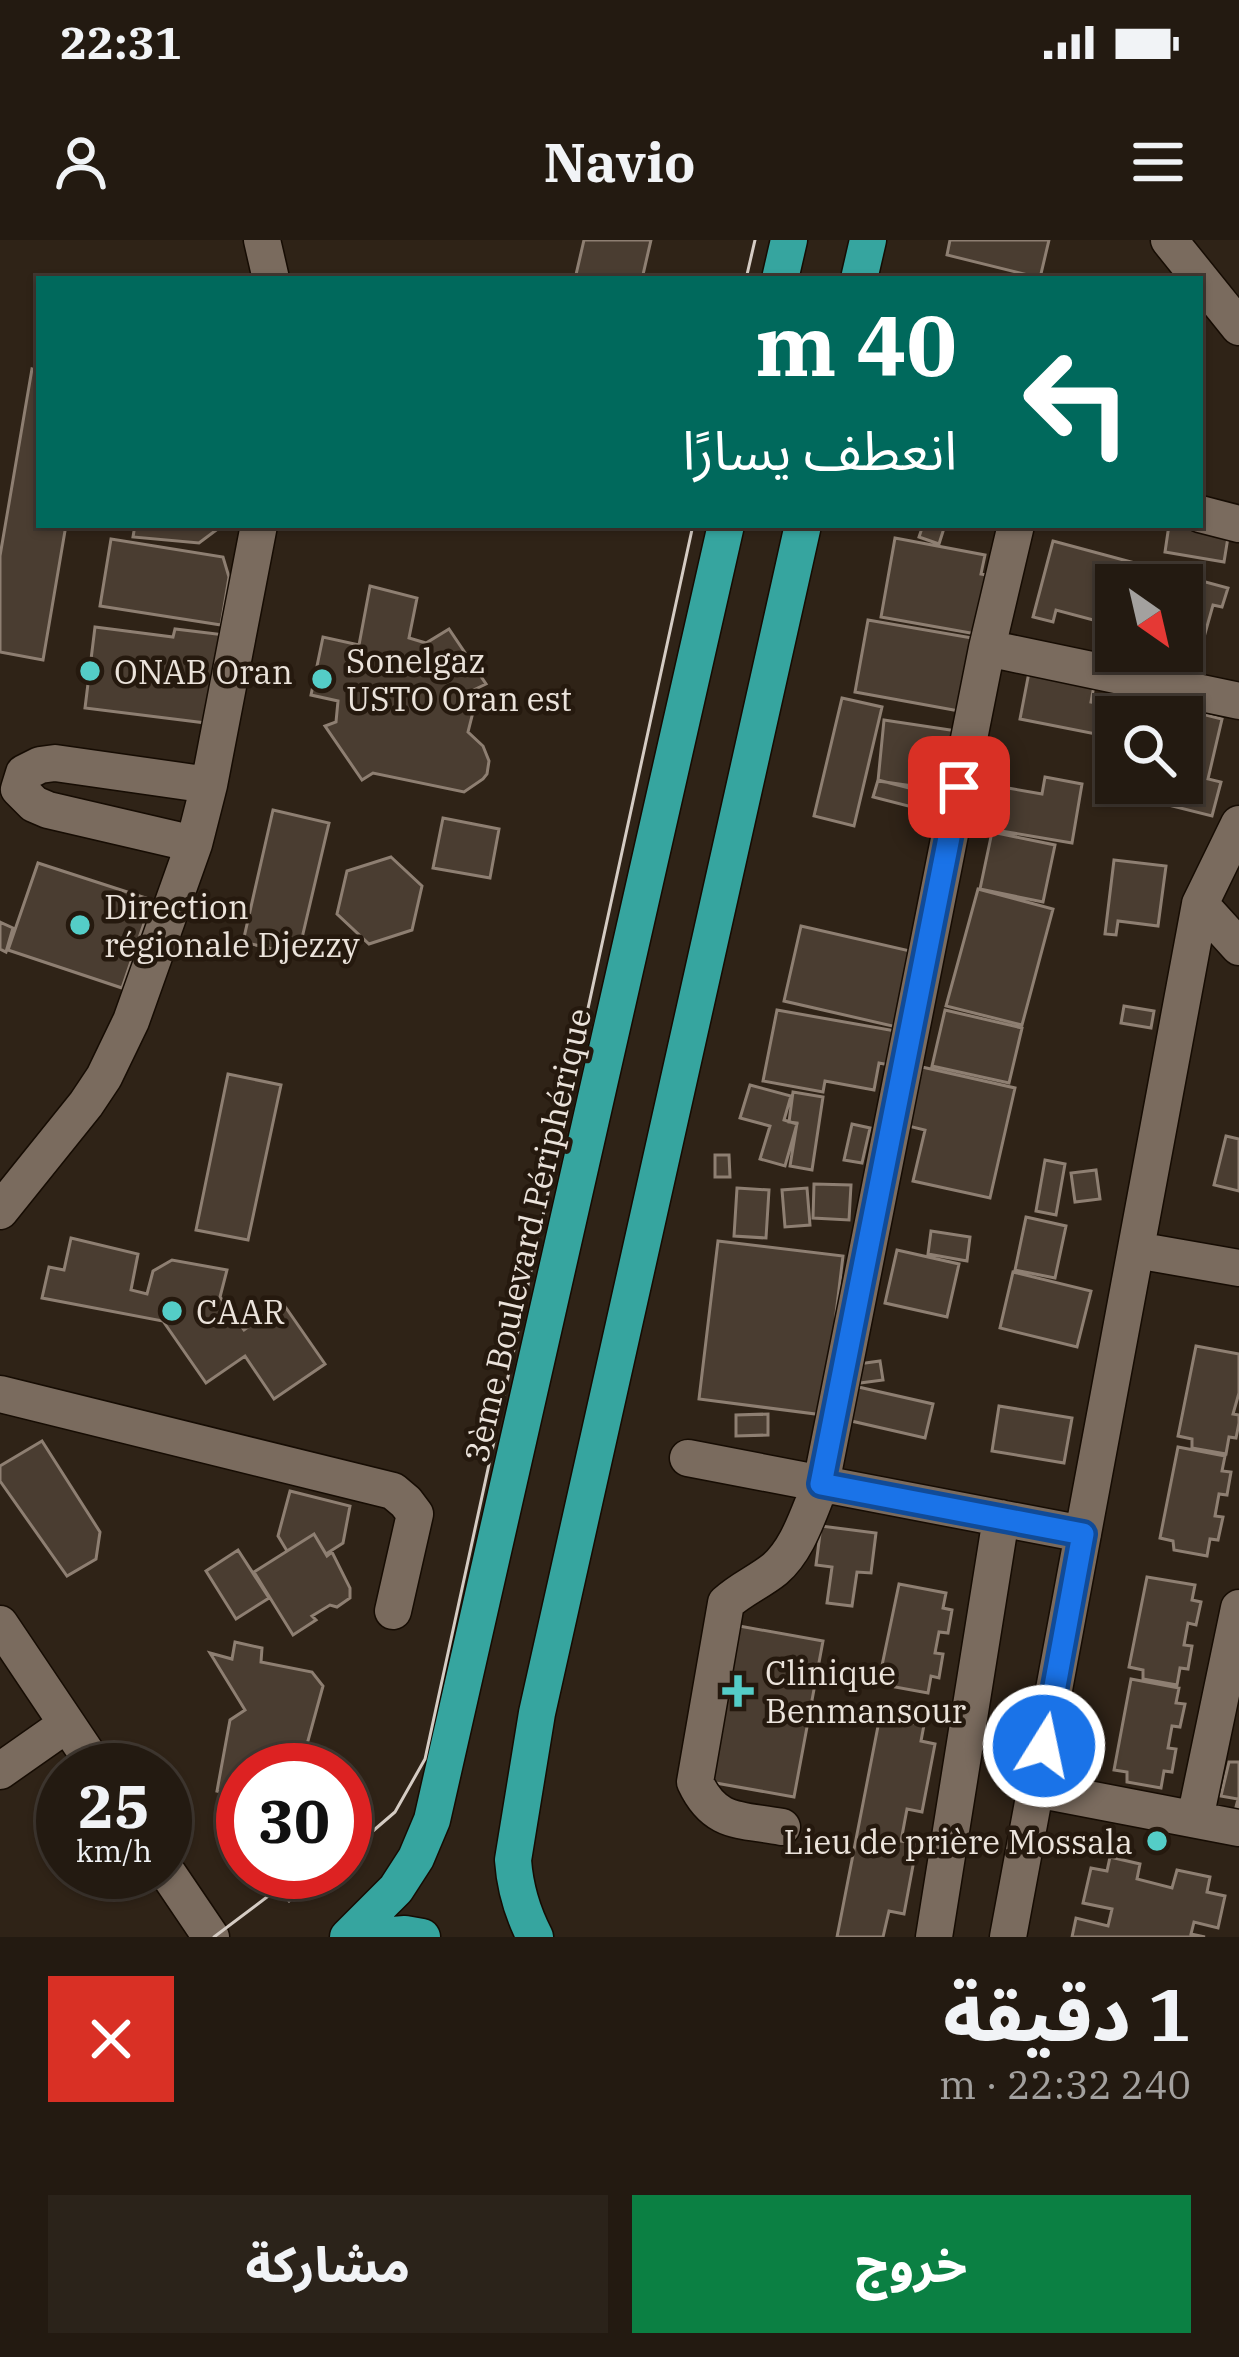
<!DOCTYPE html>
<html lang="ar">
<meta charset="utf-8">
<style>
body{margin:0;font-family:"IBM Plex Serif","Noto Sans Arabic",serif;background:#2b231a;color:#f1f3f6;direction:rtl;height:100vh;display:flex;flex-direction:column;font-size:45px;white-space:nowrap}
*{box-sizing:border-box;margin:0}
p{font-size:39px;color:#a3a19f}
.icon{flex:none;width:66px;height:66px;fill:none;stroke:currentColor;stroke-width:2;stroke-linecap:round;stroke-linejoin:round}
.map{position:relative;height:1697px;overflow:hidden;direction:ltr}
.side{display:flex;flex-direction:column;background:#231a11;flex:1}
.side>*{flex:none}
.hud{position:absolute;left:36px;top:36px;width:1167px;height:252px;border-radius:0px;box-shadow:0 3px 9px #0004,0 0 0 3px #403831;direction:rtl;background:#00695c;color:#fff;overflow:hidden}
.needle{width:78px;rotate:146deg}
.tools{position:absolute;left:1095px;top:324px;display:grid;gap:24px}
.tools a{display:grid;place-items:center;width:108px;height:108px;border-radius:0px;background:#231a11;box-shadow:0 3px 9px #0004,0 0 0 3px #403831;font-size:60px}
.speed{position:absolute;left:36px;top:1503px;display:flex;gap:24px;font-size:60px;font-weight:700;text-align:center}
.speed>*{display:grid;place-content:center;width:156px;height:156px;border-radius:50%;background:#231a11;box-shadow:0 3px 9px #0004,0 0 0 3px #403831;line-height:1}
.speed small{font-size:30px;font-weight:400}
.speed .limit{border:18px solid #d22;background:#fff;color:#111}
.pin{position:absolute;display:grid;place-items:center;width:102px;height:102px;color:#fff;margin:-51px;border-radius:24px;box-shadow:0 6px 18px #0006}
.me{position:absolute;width:132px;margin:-66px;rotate:10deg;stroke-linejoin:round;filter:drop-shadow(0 0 9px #0008)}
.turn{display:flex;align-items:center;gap:42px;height:252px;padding:0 48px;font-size:54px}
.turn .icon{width:156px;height:156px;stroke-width:2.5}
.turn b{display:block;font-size:84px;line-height:102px}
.round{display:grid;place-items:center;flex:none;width:126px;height:126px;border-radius:0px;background:#2b231a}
.headline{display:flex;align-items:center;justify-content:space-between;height:204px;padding:0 48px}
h1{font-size:72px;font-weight:800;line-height:90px}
.primary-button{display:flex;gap:24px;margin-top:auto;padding:24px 48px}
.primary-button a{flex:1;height:138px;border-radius:0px;background:#0b8043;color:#fff;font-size:48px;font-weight:800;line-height:138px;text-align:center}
.primary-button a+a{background:#2b231a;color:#f1f3f6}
.status{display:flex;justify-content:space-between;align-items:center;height:84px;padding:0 60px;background:#231a11;direction:ltr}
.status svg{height:33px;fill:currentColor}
header{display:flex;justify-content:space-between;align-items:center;height:156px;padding:0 48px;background:#231a11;font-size:54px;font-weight:800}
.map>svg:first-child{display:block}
</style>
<div class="status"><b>22:31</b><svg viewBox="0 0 49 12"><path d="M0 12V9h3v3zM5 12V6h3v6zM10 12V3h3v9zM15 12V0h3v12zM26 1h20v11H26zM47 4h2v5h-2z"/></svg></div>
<header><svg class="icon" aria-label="menu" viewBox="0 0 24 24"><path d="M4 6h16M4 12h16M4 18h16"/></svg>Navio<svg class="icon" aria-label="person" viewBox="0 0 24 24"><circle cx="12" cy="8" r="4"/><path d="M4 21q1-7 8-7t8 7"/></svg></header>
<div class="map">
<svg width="1239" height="1697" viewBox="0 0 1239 1697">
<rect width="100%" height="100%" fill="#2f2317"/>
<path fill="#4a3d31" stroke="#8e7f72" stroke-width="3" d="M584 0H651L642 39H575Z
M950 0H1049L1040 38 947 15Z
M32 129 39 131V285H66L43 420 0 412V316Z
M135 285H223L199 303 133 297Z
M923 285H945L939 304 919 297Z
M1169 285 1229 291 1224 322 1165 312Z
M895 298 985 315 981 334 1004 338 993 397 881 377Z
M111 299 223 317 229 337 221 385 100 366Z
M1053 301 1228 348 1222 367 1213 365 1201 408 1182 403V345H1116V386L1056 370 1053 382 1033 377Z
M370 346 417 358 409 398 426 403 449 389 486 444 461 456 473 472 468 492 483 506 489 521 487 534 483 539 464 552 373 533 362 540 325 486 336 482 338 461 311 455 323 397 359 405Z
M868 380 995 402 981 475 855 452Z
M95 387 173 397 175 389 225 395 214 484 85 468Z
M1030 427 1095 440 1091 462 1123 468 1122 477H1116V498L1020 479Z
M842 458 882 467 854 586 814 576Z
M1162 464 1222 479 1208 539 1221 542 1212 576 1140 558 1143 543H1182V477H1159Z
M884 480 957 491 948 551 878 541Z
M1045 537 1082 544 1072 603 1001 591 1008 548 1042 554Z
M878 540 921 551 916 568 873 557Z
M273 570 329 583 298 715 243 702Z
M443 578 499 589 490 638 433 628Z
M992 592 1055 605 1043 662 980 649Z
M391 617 422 646 412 690 369 704 337 674 347 631Z
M1114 620 1166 626 1158 686 1118 681 1116 695 1105 694Z
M38 623 152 660 122 748 8 710Z
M978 649 1053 669 1022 785 946 766Z
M0 682 13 688 6 712 0 709Z
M801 686 919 713 901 788 784 761Z
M1124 766 1154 771 1151 788 1121 783Z
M777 770 901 792 895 826 879 823 874 850 825 841 823 852 763 841Z
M945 770 1022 788 1009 843 932 826Z
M922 827 1015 848 990 958 913 941 925 890 908 886Z
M228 834 281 845 248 1000 196 990Z
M750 845 791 856 784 880 797 884 785 926 760 919 770 886 740 878Z
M793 852 823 857 812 930 790 926 797 883 789 882Z
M852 884 870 888 862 923 844 920Z
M1226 896 1239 899V951L1214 945Z
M715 915H729L730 937H715Z
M1045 920 1065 924 1056 975 1036 971Z
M1096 930 1100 959 1075 962 1071 933Z
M814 944 851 945 849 980 813 978Z
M737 948 769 950 766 998 734 996Z
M807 948 810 985 785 987 782 950Z
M1026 977 1066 986 1055 1038 1015 1030Z
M931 991 970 997 967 1021 928 1014Z
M71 998 138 1014 131 1050 147 1054 153 1031 172 1020 227 1030 220 1057 244 1090 282 1062 325 1124 274 1159 245 1116 206 1143 163 1081 42 1058 49 1027 64 1030Z
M718 1001 843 1016 836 1074 831 1176 699 1159Z
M897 1010 959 1024 947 1077 885 1063Z
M1013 1032 1091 1051 1077 1107 1000 1088Z
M1196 1106 1239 1114V1153L1233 1174 1239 1175V1183L1236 1198 1229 1197 1226 1214 1192 1208V1199L1178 1196Z
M880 1121 883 1140 860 1143 858 1124Z
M854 1146 933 1164 925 1198 847 1180Z
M999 1166 1072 1178 1064 1223 992 1211Z
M768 1174V1195L736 1196V1175Z
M42 1201 100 1292 96 1319 67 1336 0 1241V1226Z
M1178 1207 1225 1216 1222 1231 1231 1232 1227 1255 1219 1254 1215 1276 1223 1277 1218 1300 1210 1299 1207 1316 1174 1310 1173 1301 1160 1298Z
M290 1251 350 1266 343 1303 326 1314 314 1294 287 1311 278 1296Z
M821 1286 876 1293 871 1333 857 1332 852 1366 827 1363 832 1327 816 1325Z
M314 1294 327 1316 332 1312 350 1348V1358L337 1367 330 1365 312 1376 316 1380 293 1395 254 1332Z
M238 1310 269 1358 236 1379 206 1331Z
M1147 1337 1195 1345 1192 1360 1201 1362 1196 1385 1188 1383 1184 1405 1192 1406 1188 1429 1180 1428 1177 1445 1143 1439V1430L1129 1427Z
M899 1344 946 1353 943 1368 952 1370 948 1393 939 1392 935 1413 943 1414 939 1438 931 1436 928 1453 895 1447 894 1438 880 1435Z
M728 1384 823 1401 794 1557 699 1540Z
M235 1402 262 1408 261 1422 312 1432 323 1446 300 1530H243V1557L217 1551 230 1480 245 1470 210 1413 232 1419Z
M1131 1439 1179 1448 1176 1463 1185 1464 1180 1487 1172 1486 1168 1508 1176 1509 1172 1532 1164 1531 1161 1548 1127 1542V1532L1114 1530Z
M880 1476 924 1485 921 1501 935 1504 922 1572 907 1569 901 1601 917 1604 904 1674 889 1671 883 1697H837Z
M1229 1522H1239V1568L1236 1567 1238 1559 1221 1556Z
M1110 1617 1140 1624 1137 1639 1172 1648 1177 1630 1210 1637 1207 1652 1225 1656 1218 1688 1194 1682 1191 1694 1205 1697H1072L1076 1678 1108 1686 1112 1669 1083 1663 1091 1628 1107 1631Z"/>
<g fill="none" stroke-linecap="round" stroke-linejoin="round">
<g stroke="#160c03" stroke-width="39">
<path id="minor" d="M262 0 271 39
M1169 0 1239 87
M1200 274 1239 284
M987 408 1239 461
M194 604 48 570 34 564 19 549 24 533 40 525 55 523 209 545
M1200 664 1239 707
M0 971 86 864 104 837 131 781 194 604 209 545 259 285
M1136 1010 1239 1028
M0 1154 393 1251 406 1262 415 1274 393 1371
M688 1218 1083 1294
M0 1384 98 1530
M0 1531 67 1484
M1036 1549 1239 1588
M1195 1579 1239 1368
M782 1587C740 1579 715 1585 695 1542L726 1363C741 1349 759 1342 775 1329 799 1308 808 1273 821 1244L987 408 1016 285
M165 1629 211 1697
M934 1697 1001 1278
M1008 1697 1200 664 1239 584"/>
</g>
<g stroke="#160c03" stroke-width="39">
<path id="highway" d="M780 39 789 0
M859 39 868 0
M348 1697 396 1649 416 1618 432 1580 726 285
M368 1697 405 1694 422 1697
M535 1697C522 1672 515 1648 513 1620L537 1473 803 285"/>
</g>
<use href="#minor" stroke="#7a6b5e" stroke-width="36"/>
<use href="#highway" stroke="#36a59f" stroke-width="36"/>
<path stroke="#d5ccc4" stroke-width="3" d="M746 39 755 0
M345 1615 395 1572 425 1519 693 285
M289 1661 325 1632
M214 1697 300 1632"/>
</g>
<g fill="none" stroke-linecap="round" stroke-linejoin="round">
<g stroke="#114b97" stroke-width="30">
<path id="route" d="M959 547 821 1244 1083 1294 1044 1506"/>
</g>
<use href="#route" stroke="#1a73e8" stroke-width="21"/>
</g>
<g fill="#54cdc7" stroke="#25190e" stroke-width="4.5">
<circle cx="90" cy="431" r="12"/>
<circle cx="322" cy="439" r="12"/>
<circle cx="80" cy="685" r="12"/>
<circle cx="172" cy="1071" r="12"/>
<path d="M732 1433h12v12h12v12h-12v12h-12v-12h-12v-12h12z"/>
<circle cx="1157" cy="1601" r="12"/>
</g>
<g text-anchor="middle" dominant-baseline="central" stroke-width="9" stroke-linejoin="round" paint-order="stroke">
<g font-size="33" fill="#ebe3db" stroke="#25190e" text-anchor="start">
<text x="346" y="420">Sonelgaz<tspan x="346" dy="38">USTO Oran est</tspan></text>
<text x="114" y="431">ONAB Oran</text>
<text x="104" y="666">Direction<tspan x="104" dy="38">régionale Djezzy</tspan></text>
<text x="196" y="1071">CAAR</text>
<text x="765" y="1432">Clinique<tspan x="765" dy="38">Benmansour</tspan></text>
<text x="1133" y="1601" text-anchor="end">Lieu de prière Mossala</text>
</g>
<g font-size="33" fill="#ebe3db" stroke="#25190e">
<text transform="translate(527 995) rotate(-77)">3ème Boulevard Périphérique</text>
</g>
</g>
</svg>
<div class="tools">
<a><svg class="needle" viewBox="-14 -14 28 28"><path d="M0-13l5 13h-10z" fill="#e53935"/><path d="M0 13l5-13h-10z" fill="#a3a19f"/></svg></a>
<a><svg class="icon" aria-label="search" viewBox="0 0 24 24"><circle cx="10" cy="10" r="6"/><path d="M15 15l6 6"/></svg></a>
</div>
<div class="speed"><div>25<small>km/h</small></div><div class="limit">30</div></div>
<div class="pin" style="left:959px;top:547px;background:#d93025"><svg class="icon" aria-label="arrive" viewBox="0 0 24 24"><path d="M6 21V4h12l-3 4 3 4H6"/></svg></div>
<svg class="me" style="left:1044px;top:1506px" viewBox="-20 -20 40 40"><circle r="17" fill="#1a73e8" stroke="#fff" stroke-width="3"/><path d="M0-11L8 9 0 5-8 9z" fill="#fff"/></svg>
<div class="hud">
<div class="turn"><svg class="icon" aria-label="left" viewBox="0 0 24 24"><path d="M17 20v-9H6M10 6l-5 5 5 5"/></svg><div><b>40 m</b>انعطف يسارًا</div></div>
</div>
</div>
<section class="side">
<div class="headline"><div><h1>1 دقيقة</h1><p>240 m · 22:32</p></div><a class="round" style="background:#d93025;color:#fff"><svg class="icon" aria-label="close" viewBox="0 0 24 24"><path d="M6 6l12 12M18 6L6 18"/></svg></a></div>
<div class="primary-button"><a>خروج</a><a>مشاركة</a></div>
</section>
